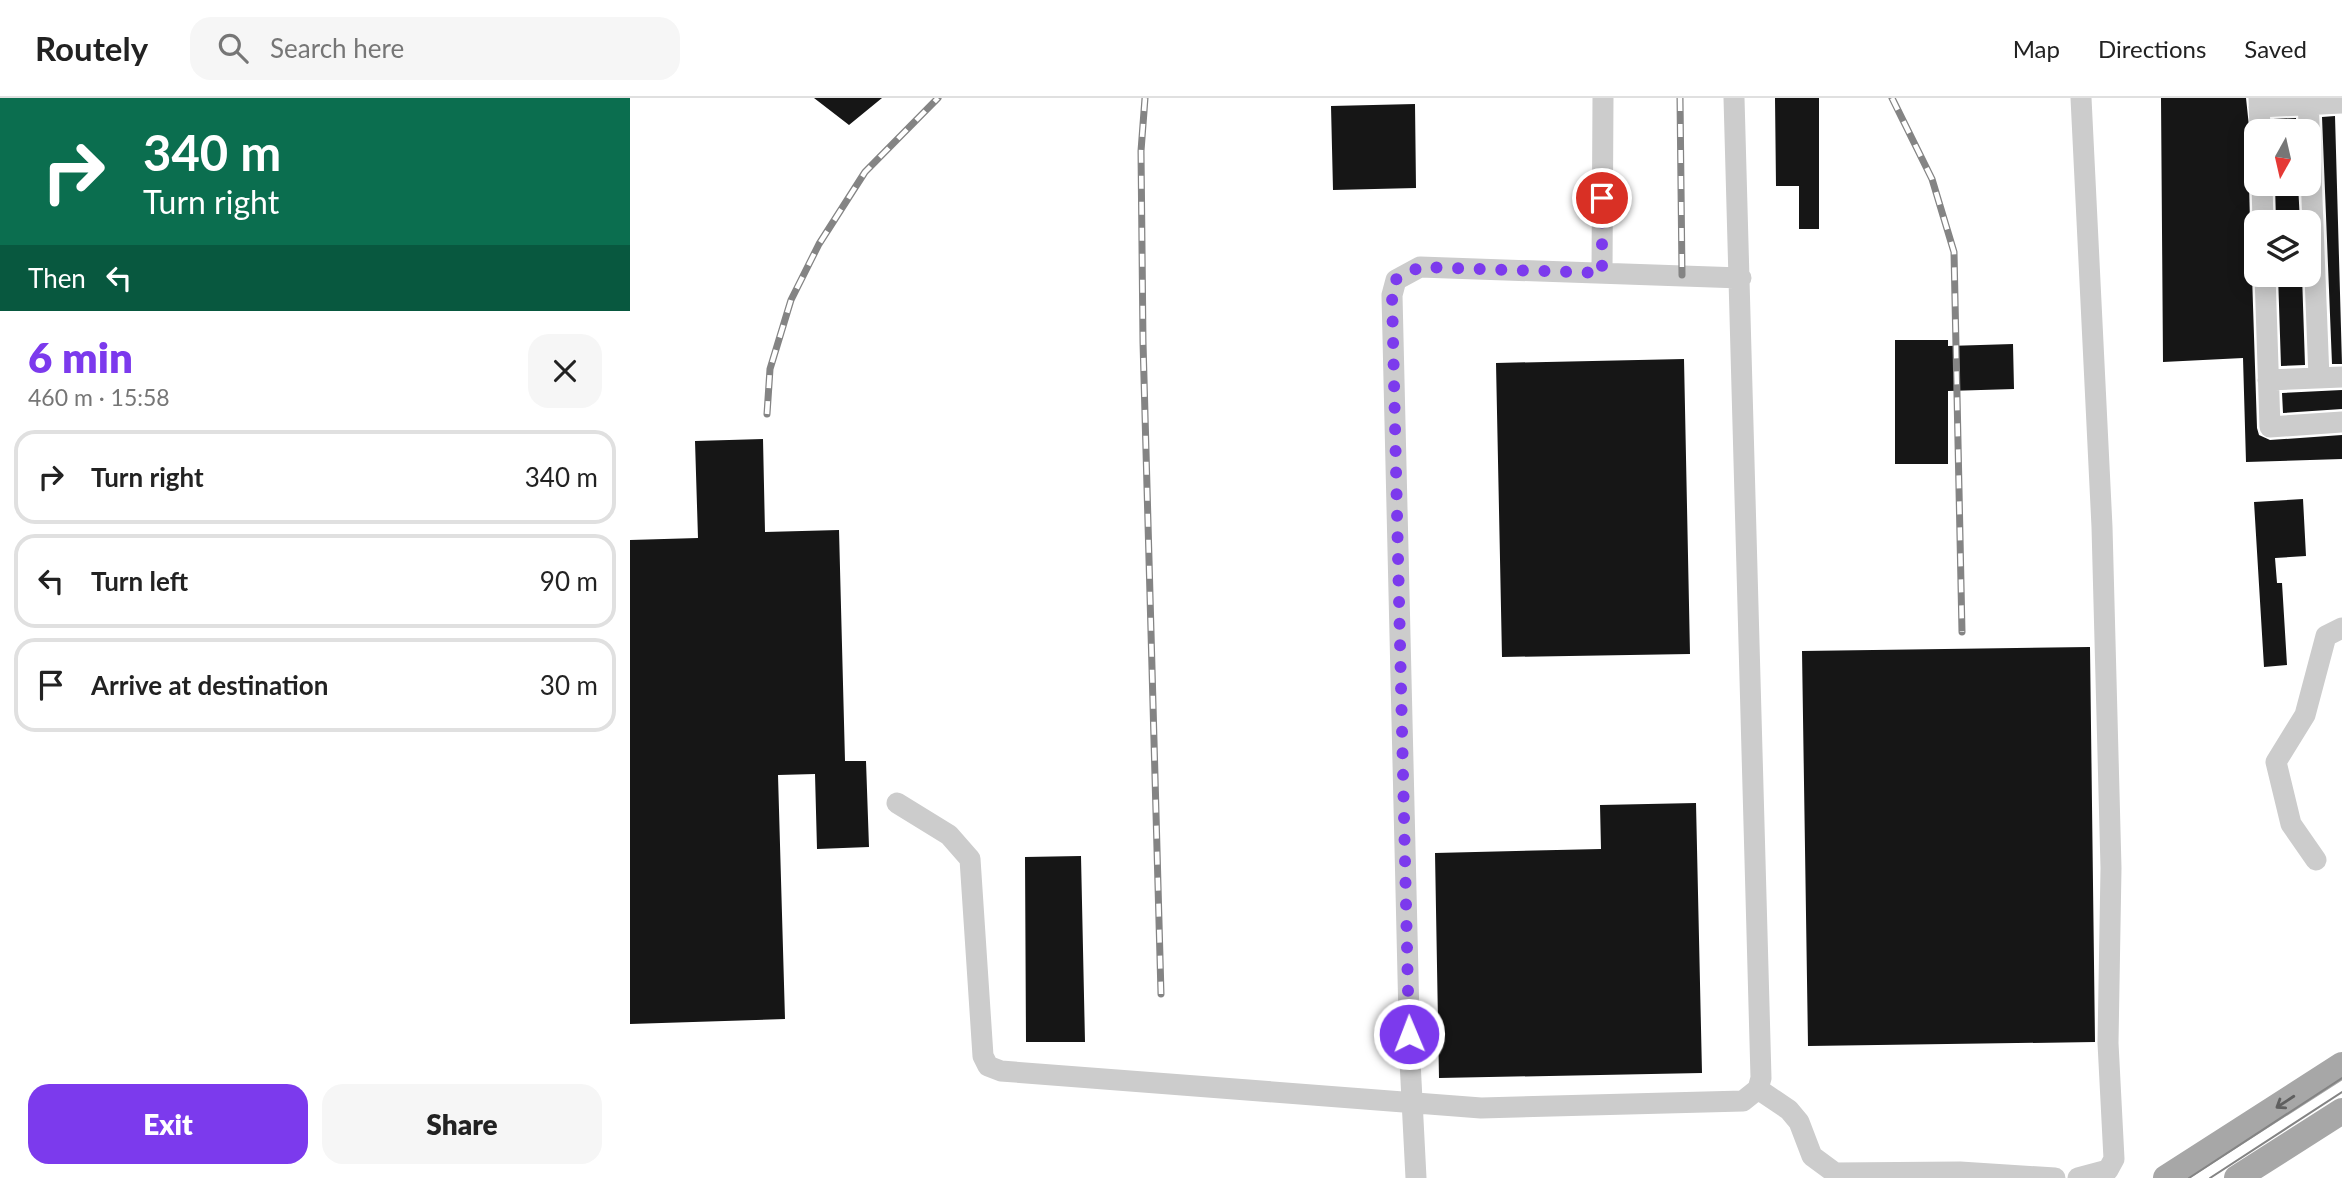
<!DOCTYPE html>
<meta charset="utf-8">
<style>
body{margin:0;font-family:Lato,sans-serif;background:#f6f6f6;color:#222;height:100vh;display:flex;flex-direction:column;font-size:26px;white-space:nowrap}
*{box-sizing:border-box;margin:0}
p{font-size:23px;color:#767676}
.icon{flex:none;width:38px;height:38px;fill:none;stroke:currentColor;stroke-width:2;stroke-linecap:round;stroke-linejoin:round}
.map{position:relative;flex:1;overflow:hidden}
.side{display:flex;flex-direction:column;background:#fff;width:630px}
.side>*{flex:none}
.guide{background:#0b6e4f;color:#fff;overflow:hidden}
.needle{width:46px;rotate:188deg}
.controls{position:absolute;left:1614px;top:21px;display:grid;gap:14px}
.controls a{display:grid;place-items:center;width:77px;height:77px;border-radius:14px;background:#fff;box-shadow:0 4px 18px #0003;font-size:35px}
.pin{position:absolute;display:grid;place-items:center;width:60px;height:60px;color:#fff;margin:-30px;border:4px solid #fff;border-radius:50%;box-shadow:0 2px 7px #0007}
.me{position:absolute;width:77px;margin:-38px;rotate:359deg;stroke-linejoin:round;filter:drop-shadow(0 0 5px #0008)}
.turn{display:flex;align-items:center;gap:24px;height:147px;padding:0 28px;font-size:32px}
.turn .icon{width:91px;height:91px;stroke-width:2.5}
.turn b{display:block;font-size:49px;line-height:60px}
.then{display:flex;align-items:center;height:66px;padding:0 28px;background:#0003;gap:14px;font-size:26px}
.round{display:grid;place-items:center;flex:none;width:74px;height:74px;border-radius:21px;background:#f6f6f6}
.summary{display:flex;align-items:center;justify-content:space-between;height:119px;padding:0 28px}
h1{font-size:42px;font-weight:800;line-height:52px;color:#7c3aed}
.button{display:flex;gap:14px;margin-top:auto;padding:14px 28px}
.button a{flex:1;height:80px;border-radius:21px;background:#7c3aed;color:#fff;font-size:28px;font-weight:800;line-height:80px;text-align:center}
.button a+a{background:#f6f6f6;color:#222}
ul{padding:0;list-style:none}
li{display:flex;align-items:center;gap:21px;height:94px;margin:0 14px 10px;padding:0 14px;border:4px solid #e0e0e0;border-radius:21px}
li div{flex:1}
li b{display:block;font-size:26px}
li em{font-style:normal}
header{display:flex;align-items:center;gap:42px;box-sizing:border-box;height:98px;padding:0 35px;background:#fff;border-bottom:2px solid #e0e0e0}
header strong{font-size:33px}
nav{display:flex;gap:38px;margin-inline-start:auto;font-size:24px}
.search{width:490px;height:63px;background:#f6f6f6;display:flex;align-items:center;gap:18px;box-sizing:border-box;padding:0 24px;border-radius:21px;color:#767676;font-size:26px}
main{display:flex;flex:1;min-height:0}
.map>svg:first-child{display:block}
</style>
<header>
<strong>Routely</strong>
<div class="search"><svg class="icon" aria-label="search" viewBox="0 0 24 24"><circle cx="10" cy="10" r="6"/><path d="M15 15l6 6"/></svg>Search here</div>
<nav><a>Map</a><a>Directions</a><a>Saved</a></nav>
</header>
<main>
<section class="side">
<div class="guide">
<div class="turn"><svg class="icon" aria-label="right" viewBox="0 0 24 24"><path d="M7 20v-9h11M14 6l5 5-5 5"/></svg><div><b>340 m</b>Turn right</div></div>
<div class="then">Then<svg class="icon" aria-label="left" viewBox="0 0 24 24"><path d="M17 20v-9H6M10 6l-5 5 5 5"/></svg></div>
</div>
<div class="summary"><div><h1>6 min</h1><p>460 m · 15:58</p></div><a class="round"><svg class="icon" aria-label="close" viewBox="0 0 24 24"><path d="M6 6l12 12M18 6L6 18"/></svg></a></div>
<ul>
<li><svg class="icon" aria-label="right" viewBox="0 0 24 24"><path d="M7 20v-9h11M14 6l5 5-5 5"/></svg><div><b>Turn right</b></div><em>340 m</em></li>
<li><svg class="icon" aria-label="left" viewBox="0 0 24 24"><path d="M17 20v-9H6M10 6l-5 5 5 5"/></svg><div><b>Turn left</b></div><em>90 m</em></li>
<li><svg class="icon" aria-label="arrive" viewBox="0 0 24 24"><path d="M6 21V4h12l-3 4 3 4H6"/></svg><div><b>Arrive at destination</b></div><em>30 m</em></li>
</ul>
<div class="button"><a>Exit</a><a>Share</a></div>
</section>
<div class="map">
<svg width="1712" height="1080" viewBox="0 0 1712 1080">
<rect width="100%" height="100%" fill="#fff"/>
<path fill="#161616" d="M184 0H252L219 27Z
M1145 0H1189V131H1169V88H1146Z
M1531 0H1616L1624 76 1619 86 1620 124 1626 138V168L1622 177 1627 330 1629 337 1640 342 1712 337V361L1616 364 1613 260 1533 264Z
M785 6 786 90 703 92 701 8Z
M1705 18 1712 266H1702L1692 19Z
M1666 20V33H1643V21Z
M1645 86H1668L1670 124H1646Z
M1648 177H1672L1675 267 1651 268Z
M1265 242H1318V248L1383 246 1384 291 1318 293V366H1265Z
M1054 261 1060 556 872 559 866 265Z
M1712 292V311L1653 315 1652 295Z
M133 341 135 434 209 432 215 663H236L239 749 187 751 185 676 148 677 155 921 0 926V442L68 440 65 343Z
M1673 401 1676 458 1645 460 1647 485H1652L1657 567 1634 569 1624 404Z
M1460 549 1465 944 1178 948 1172 553Z
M1066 705 1072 975 809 980 805 755 971 751 970 707Z
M451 758 455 944H396L395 759Z"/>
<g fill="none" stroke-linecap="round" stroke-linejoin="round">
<path stroke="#ccc" stroke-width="21" d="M1629 0 1630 33
M1678 0 1689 280
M1629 9 1712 5
M1632 86 1633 124
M972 175 973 0
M1635 177 1640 329 1712 324
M1638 282 1712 279
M267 705 319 737 340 761 353 958 358 968 371 973 851 1010 1113 1003 1128 991 1131 980 1104 0
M1686 762 1661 726 1646 664 1675 617 1696 538 1712 530
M1128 991 1159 1012 1169 1024 1182 1058 1205 1075 1330 1074 1425 1080
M786 1080 780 963 762 197 766 182 790 169 1111 180
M1448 1080 1478 1072 1484 1061 1478 945 1481 770 1472 429 1451 0"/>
<path stroke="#a7a7a7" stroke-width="26" d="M1536 1080 1712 967
M1607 1080 1712 1013"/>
<path stroke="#848484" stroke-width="2" d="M1559 1080 1712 980
M1580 1080 1712 994"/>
<g stroke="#848484" stroke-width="7">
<path id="rail" d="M515 0 511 53 513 244 531 896
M1050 0 1052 177
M1262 0 1302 81 1324 154 1332 534
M137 316 140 271 161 202 189 146 235 74 308 0"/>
</g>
<use href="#rail" stroke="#fff" stroke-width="4.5" stroke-dasharray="13" stroke-linecap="butt"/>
</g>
<defs><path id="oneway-shaft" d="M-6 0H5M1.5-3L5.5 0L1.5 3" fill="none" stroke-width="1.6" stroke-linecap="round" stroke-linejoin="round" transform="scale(1.75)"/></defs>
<use stroke="#5f5f5f" href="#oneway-shaft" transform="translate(1655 1004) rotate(147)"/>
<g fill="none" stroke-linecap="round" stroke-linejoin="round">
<path stroke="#7c3aed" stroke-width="12" stroke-dasharray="0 21.6" d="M779 936 762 197 765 182 790 169 972 175V100"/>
</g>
</svg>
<div class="controls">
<a><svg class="needle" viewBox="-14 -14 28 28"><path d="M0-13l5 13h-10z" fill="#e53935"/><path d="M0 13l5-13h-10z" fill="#767676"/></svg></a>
<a><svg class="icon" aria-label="layers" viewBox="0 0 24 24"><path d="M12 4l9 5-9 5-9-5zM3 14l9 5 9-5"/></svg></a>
</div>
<div class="pin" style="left:972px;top:100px;background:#d93025"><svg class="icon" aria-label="arrive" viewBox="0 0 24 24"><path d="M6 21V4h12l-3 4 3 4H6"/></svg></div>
<svg class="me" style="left:779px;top:936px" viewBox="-20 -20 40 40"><circle r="17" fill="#7c3aed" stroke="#fff" stroke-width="3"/><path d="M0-11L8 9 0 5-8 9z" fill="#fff"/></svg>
</div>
</main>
